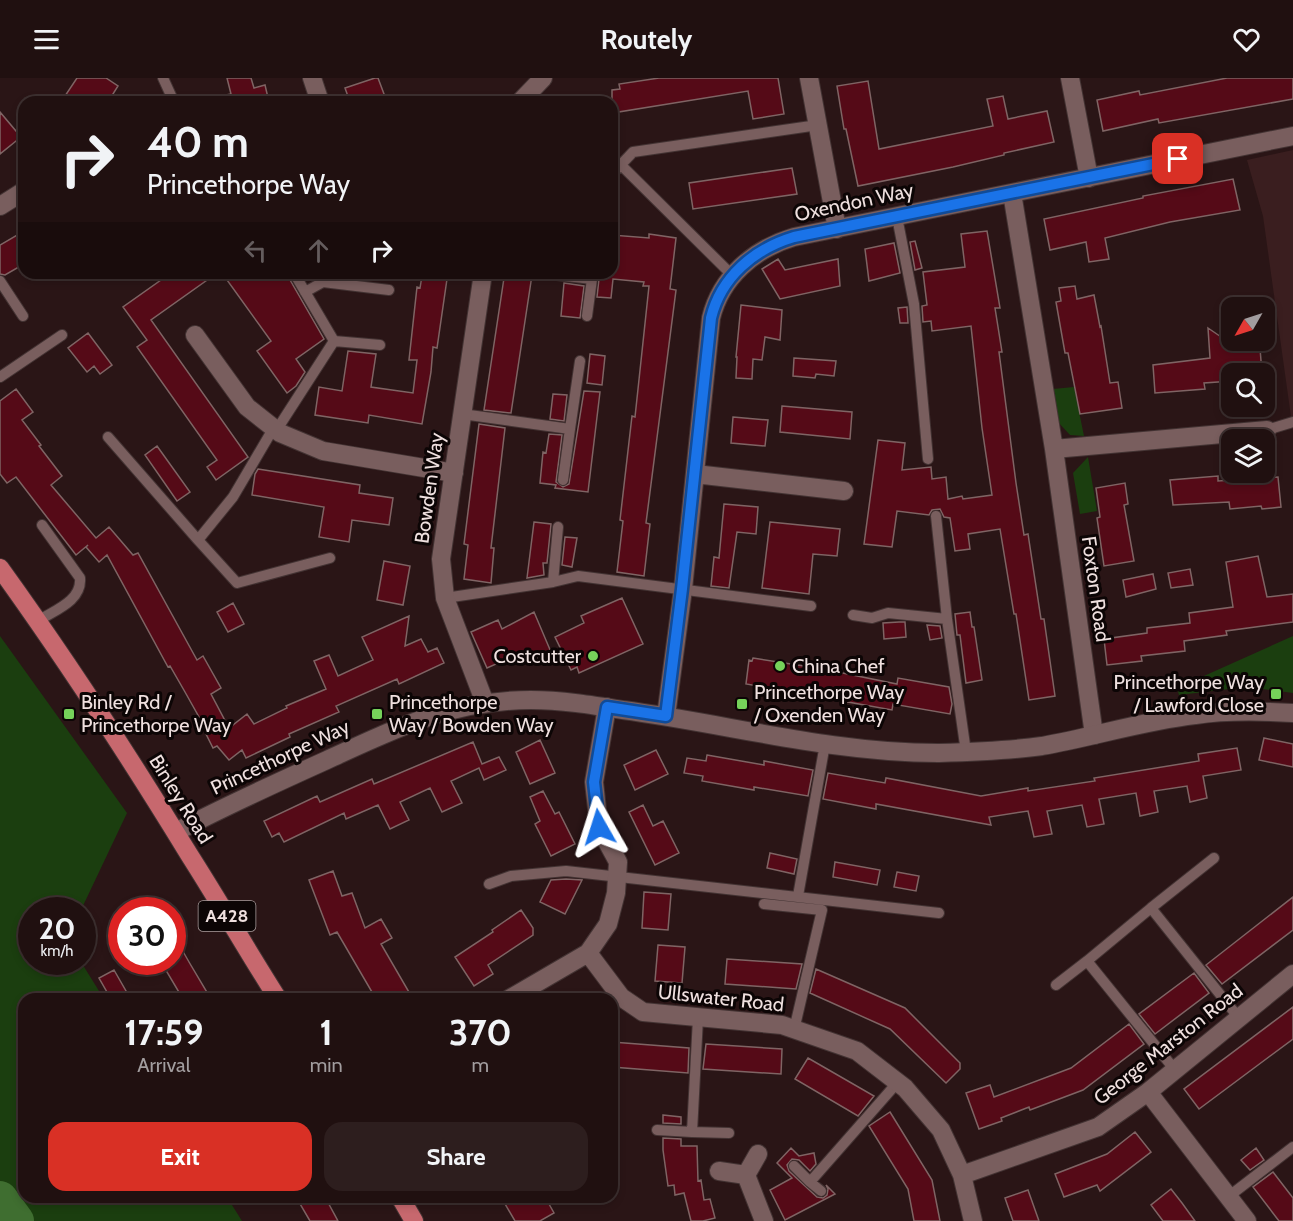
<!DOCTYPE html>
<style>
body{margin:0;font-family:Cabin,sans-serif;background:#2d1e1e;color:#f1f3f6;height:100vh;display:flex;flex-direction:column;font-size:22px;white-space:nowrap}
*{box-sizing:border-box;margin:0}
p{font-size:20px;color:#a29d9f}
.icon{flex:none;width:33px;height:33px;fill:none;stroke:currentColor;stroke-width:2;stroke-linecap:round;stroke-linejoin:round}
.map{position:relative;flex:1;overflow:hidden}
.side{position:absolute;left:18px;top:915px;width:600px;height:210px;display:flex;flex-direction:column;background:#201010;border-radius:18px;box-shadow:0 3px 9px #0003,0 0 0 2px #3d3030}
.side>*{flex:none}
.guide{position:absolute;left:18px;top:18px;width:600px;height:183px;border-radius:18px;box-shadow:0 3px 9px #0003,0 0 0 2px #3d3030;background:#201010;color:#f1f3f6;overflow:hidden}
.needle{width:39px;rotate:231deg}
.controls{position:absolute;left:1221px;top:219px;display:grid;gap:12px}
.controls a{display:grid;place-items:center;width:54px;height:54px;border-radius:12px;background:#201010;box-shadow:0 3px 9px #0003,0 0 0 2px #3d3030;font-size:30px}
.speed{position:absolute;left:18px;top:819px;display:flex;gap:12px;font-size:30px;font-weight:700;text-align:center}
.speed>*{display:grid;place-content:center;width:78px;height:78px;border-radius:50%;background:#201010;box-shadow:0 3px 9px #0003,0 0 0 2px #3d3030;line-height:1}
.speed small{font-size:15px;font-weight:400}
.speed .limit{border:9px solid #d22;background:#fff;color:#111}
.pin{position:absolute;display:grid;place-items:center;width:51px;height:51px;color:#fff;margin:-26px;border-radius:12px;box-shadow:0 3px 9px #0006}
.me{position:absolute;width:66px;margin:-33px;rotate:354deg;stroke-linejoin:round;filter:drop-shadow(0 0 4px #0008)}
.turn{display:flex;align-items:center;gap:21px;height:126px;padding:0 30px;font-size:27px}
.turn .icon{width:78px;height:78px;stroke-width:2.5}
.turn b{display:block;font-size:42px;line-height:51px}
.lanes{display:flex;align-items:center;height:57px;padding:0 30px;background:#0003;justify-content:center;gap:30px;direction:ltr}
.lanes .off{opacity:.35}
.eta{display:flex;justify-content:space-evenly;align-items:center;height:102px;text-align:center}
.eta b{font-size:36px;font-weight:800;line-height:42px}
.cta{display:flex;gap:12px;margin-top:auto;padding:12px 30px}
.cta a{flex:1;height:69px;border-radius:18px;background:#d93025;color:#fff;font-size:24px;font-weight:800;line-height:69px;text-align:center}
.cta a+a{background:#2d1e1e;color:#f1f3f6}
header{display:flex;justify-content:space-between;align-items:center;height:78px;padding:0 30px;background:#201010;font-size:27px;font-weight:800}
.map>svg:first-child{display:block}
</style>
<header><svg class="icon" aria-label="menu" viewBox="0 0 24 24"><path d="M4 6h16M4 12h16M4 18h16"/></svg>Routely<svg class="icon" aria-label="heart" viewBox="0 0 24 24"><path d="M12 20l-8-8c-3-5 5-10 8-4 3-6 11-1 8 4z"/></svg></header>
<div class="map">
<svg width="1293" height="1143" viewBox="0 0 1293 1143">
<rect width="100%" height="100%" fill="#2a1516"/>
<path fill="#3a1e1f" d="M1293 72V353L1263 138 1247 82Z"/>
<path fill="#1b3e0f" d="M1074 309 1084 358 1070 357 1057 343 1053 311Z
M1088 379 1097 433 1080 436 1073 395Z
M0 558 127 735 81 832H32V884H81L104 921H24V1119H227L242 1143H0Z
M1293 558V615L1246 609 1179 617 1177 610Z"/>
<g fill="none" stroke-linecap="round" stroke-linejoin="round">
<path stroke="#3f6e30" stroke-width="36" d="M0 1121 16 1143"/>
</g>
<path fill="#550a17" stroke="#7f6464" stroke-width="1.5" d="M77 0H106L118 8 108 24H61Z
M227 0H251L254 10 265 7 269 24H221L220 18 231 16Z
M375 0H378L387 24H350L345 10Z
M659 0H778L784 36 753 41 748 13 612 35V12L620 11 619 6Z
M1227 0H1293V21L1159 45 1158 41 1103 53 1097 22 1139 13 1140 17Z
M868 3 879 71 993 48 987 21 1003 18 1008 41 1047 33 1054 64 1004 75V77L953 89 858 108 846 51H844L837 8Z
M0 34 21 59 0 76Z
M792 90 797 116 693 131 689 105Z
M1233 101 1240 132 1170 144 1105 160 1109 181 1089 184 1086 164 1050 172 1044 141 1143 120V118Z
M24 153V186L5 197 0 196V167Z
M987 153 1000 230H995L1002 274H999L1016 405 1024 457 1028 456 1041 541H1044L1055 618 1029 622 1016 536H1014L1000 451 968 456 970 471 955 473 950 440 944 439 940 431 932 432 929 437 897 433 892 469 864 466 878 362 905 365 902 392 931 389 932 401 946 399 948 421 962 418 963 421 992 417 982 350 971 248 932 253 931 243 923 244 922 228 927 227 923 194 965 189 961 156Z
M649 156 676 160 670 211 676 212 646 445 650 446 644 498 617 494 623 443 620 442 632 338 635 339 649 208H643L644 204 613 201 611 220 597 219 599 201 596 195H612V157L649 160Z
M915 163 922 190 915 192 910 164Z
M894 165 900 195 869 203 865 171Z
M778 181 785 192 838 181 840 208 780 221 762 191Z
M171 195H217L151 242 248 379 216 402 207 389 217 382 137 269 147 262 123 229Z
M222 195H286L324 261 296 281 305 294 296 308 287 315 257 273 271 263Z
M513 195H532V197L511 335 484 332 504 200 512 201Z
M422 198 447 201 437 270 433 269 431 294 422 346 369 337 368 345 315 337 319 309 342 313 348 273 376 276 371 309 413 315 417 282H409L417 209 420 210Z
M564 205 584 208 580 240 561 238Z
M1075 208 1077 221 1094 217 1100 249 1101 248 1110 305 1118 304 1122 330 1080 336 1068 275H1065L1056 224 1061 223 1059 210Z
M741 227 782 232 780 262 765 259 762 282 753 281 752 301 736 300 737 279H736Z
M907 229 908 245H900L898 230Z
M1208 250 1230 265 1249 263 1250 270H1260L1262 296H1232V303L1204 305 1205 311 1155 315 1153 287 1210 280Z
M88 255 112 287 100 296 94 288 87 294 68 270Z
M590 276 605 278 602 307 587 305Z
M794 280 836 283 834 298 816 296 815 300 793 298Z
M16 311 33 334 22 342 41 367 39 368 62 398 51 407 96 460 109 449 133 477 138 475 197 582 203 578 221 610 211 616 229 650 247 636 254 646 287 630 286 628 326 611 314 583 329 577 338 598 373 582 362 559 409 538 405 568 421 561 428 574 437 570 444 585 399 606 397 601 336 628 339 634 289 656 290 659 246 680 242 672 229 682 217 668 213 670 206 656 208 655 185 614 170 588 168 589 107 477 99 484 86 469 88 467 76 477 16 399 7 405 0 396V323Z
M584 313 600 314 588 414 555 410 556 407 540 405 543 374 546 375 549 356 562 357 556 404 563 409 569 406Z
M553 316 567 317 564 343 550 341Z
M782 328 852 334 850 361 780 354Z
M733 339 768 342 765 368 731 365Z
M479 346 505 350 491 470H494L491 505 464 501 468 467 464 466Z
M157 368 190 414 177 423 145 377Z
M258 391 360 407 359 415 393 420 389 447 352 442 349 464 319 459 324 429 252 417 255 396Z
M1218 398V403L1278 399 1281 429 1262 431 1261 428 1230 431 1229 424 1173 427 1170 402Z
M1125 405 1128 426 1124 427 1134 483 1104 488 1097 440 1100 439 1096 410Z
M724 426 758 429 756 456 737 454 729 510 711 508 714 479 719 480Z
M534 444 551 446 547 485H543L544 497 527 500Z
M770 444 840 451 837 478 813 476 809 516 762 510Z
M565 459 577 460 572 489 562 487Z
M1258 478 1267 519 1293 516V544L1226 553 1227 557 1184 563 1185 573 1141 578 1142 583 1107 587 1104 561 1147 555V550L1190 545 1189 535 1233 529 1226 484Z
M384 483 410 488 403 527 377 522Z
M1190 491 1193 507 1171 510 1168 495Z
M1153 496 1156 511 1126 519 1123 502Z
M622 520 643 566 579 595 577 589 571 592 555 559 584 545 581 538Z
M233 525 244 546 228 554 217 534Z
M534 534 551 574 535 581 533 578 517 585 514 578 487 590 471 554 498 542 502 551Z
M970 534 972 549H974L982 602 966 605 960 557H957L955 536Z
M899 544H905L906 559 884 561 883 545Z
M927 547 940 548 942 560 930 562Z
M753 580 823 591 897 606 898 600 949 609 952 626 950 636 893 626 892 632 837 622V621L746 606 749 582 752 583Z
M1264 660 1293 666V689L1259 682Z
M540 662 555 695 530 706 516 674Z
M473 664 482 686 499 679 506 692 484 702 479 690 451 703 462 725 442 734 430 710 400 724 409 742 390 751 378 727 346 741 344 735 284 764 279 755 272 759 264 743 317 718 320 724 372 701 374 706Z
M1237 670 1241 692 1203 698 1207 720 1190 724 1187 708 1154 713 1158 734 1140 738 1136 715 1099 721 1104 746 1087 749 1082 727 1047 733 1052 756 1034 759 1028 733 989 739 991 747 876 726V731L823 721 828 695 885 705 886 700 981 718 1028 710V713L1095 703 1094 700 1199 683 1198 676Z
M656 672 668 696 635 712 624 687Z
M707 677 764 687V683L813 692 808 718 754 709V712L702 703 703 698 684 695 687 680 706 683Z
M543 713 555 736 559 734 575 766 551 778 535 746 540 743 530 719Z
M643 727 653 748 663 743 679 775 655 787 629 734Z
M770 775 797 781 794 796 767 790Z
M835 784 880 792 877 807 833 799Z
M333 793 342 818 352 815 365 850 381 841 392 860 381 866 413 921H376L337 854 330 857 309 802Z
M897 794 919 798 916 813 894 809Z
M566 801 582 802 565 836 540 824 551 802Z
M644 814 671 816 668 852 642 850Z
M1293 819V852L1222 906 1206 887Z
M521 832 533 850V857L488 887 493 896 474 908 455 879 493 854 492 852Z
M172 854 189 884 211 921H183L161 884H172Z
M658 867 685 869 682 905 655 903Z
M727 881 802 886 796 911 725 906Z
M816 891 905 930 960 985V991L946 1005 890 951 810 915Z
M114 892 126 913 111 921 99 900Z
M1194 895 1209 915 1155 956 1139 936Z
M1293 929V961L1199 1031 1184 1011Z
M1129 946 1144 966 1083 1012 1030 1032 1029 1029 1001 1040 1002 1043 979 1051 966 1015 990 1007 994 1019 1071 990Z
M612 964 689 970 688 995 612 989Z
M706 966 782 971 781 996 703 991Z
M808 980 874 1018 858 1038 795 1001Z
M890 1034 932 1102 940 1143H914L908 1111 869 1048Z
M663 1037 681 1039V1046L663 1045Z
M1135 1054 1151 1074 1100 1113 1097 1107 1064 1119 1055 1096 1107 1076Z
M663 1060 681 1061V1068H697L698 1103 701 1102 704 1122 710 1121 715 1140 703 1143H691L684 1115 675 1117 674 1107 668 1108 663 1072Z
M791 1070 799 1078 814 1075 816 1086 810 1093 799 1082 792 1081 787 1087 789 1093 817 1119 823 1120 827 1117 828 1111 826 1107 835 1116 785 1142 770 1112 792 1100 777 1085Z
M1256 1070 1264 1082 1250 1092 1241 1082Z
M1273 1094 1293 1120V1143H1279L1253 1109Z
M1171 1111 1182 1125 1195 1143H1163L1151 1127Z
M1028 1112 1039 1143H1013L1005 1120Z
M296 1119H325L338 1143H310Z
M501 1119H545L554 1135 540 1143H515Z"/>
<g fill="none" stroke-linecap="round" stroke-linejoin="round">
<g stroke="#433333" stroke-width="12">
<path id="lane" d="M163 0 174 24
M621 87 733 198
M612 96 633 74 818 47
M897 139 914 226 928 381
M294 195 334 263
M539 195 592 201 587 238
M0 203 23 238
M305 214 323 204 389 212
M0 299 62 257
M462 336 570 351 580 283
M1267 352 1293 344
M276 353 334 263 380 267
M108 359 198 462 233 419 273 351
M563 402 570 351
M936 438 947 541 966 674
M558 449 553 504 578 498 811 528
M198 462 237 505 330 480
M445 520 553 504
M853 537 872 540 888 535 947 541
M38 543C55 532 82 523 80 500L42 447
M489 806 511 798 566 793 939 835
M798 818 825 666
M764 826 822 832 794 952
M1151 830 1214 780
M1087 883 1151 830 1239 940
M1056 907 1087 883 1175 992
M657 1052 692 1054 698 940
M692 1054 729 1055
M794 1088 810 1104 897 1005
M810 1104 821 1113
M1228 1119 1293 1069"/>
</g>
<g stroke="#433333" stroke-width="20">
<path id="street" d="M312 0 320 24
M809 0 837 151
M1070 0 1089 100
M520 24 543 0
M1012 115 1054 371 1094 657
M0 128 24 113
M483 195 441 481 445 520 485 625
M195 257 247 329 280 355 323 373 454 395
M1054 371 1267 352
M695 396 844 413
M666 638 683 511 711 240C721 199 754 171 794 159L1293 58
M588 875 621 919 643 934 782 947 857 973 905 1010 941 1052 962 1097 973 1143
M509 921 588 875 608 846 616 815 618 784 599 749 594 704 607 629
M1148 1014 1247 1143
M719 1093 746 1097 758 1076
M746 1097 764 1143
M962 1097 1098 1049 1148 1014 1293 896"/>
</g>
<g stroke="#433333" stroke-width="20">
<path id="secondary" d="M176 754C225 728 276 705 327 682 397 650 452 622 531 622 561 622 592 627 623 632 728 646 831 675 938 675 972 674 1007 673 1042 668 1093 659 1143 643 1195 637 1228 632 1260 633 1293 635"/>
</g>
<g stroke="#433333" stroke-width="20">
<path id="primary" d="M0 490C67 583 130 680 190 778 220 825 248 874 278 921
M400 1119 414 1143"/>
</g>
<use href="#lane" stroke="#795e5e" stroke-width="10"/>
<use href="#street" stroke="#795e5e" stroke-width="18"/>
<use href="#secondary" stroke="#795e5e" stroke-width="18"/>
<use href="#primary" stroke="#c7686e" stroke-width="18"/>
</g>
<g fill="none" stroke-linecap="round" stroke-linejoin="round">
<g stroke="#114b97" stroke-width="15">
<path id="route" d="M599 749 594 704 607 629 666 638 682 511 711 240C721 199 754 171 794 159L1178 81"/>
</g>
<use href="#route" stroke="#1a73e8" stroke-width="10"/>
</g>
<g fill="#76d25a" stroke="#0c0505" stroke-width="2">
<circle cx="593" cy="578" r="6"/>
<circle cx="780" cy="588" r="6"/>
<rect x="1270" y="610" width="12" height="12" rx="3"/>
<rect x="736" y="620" width="12" height="12" rx="3"/>
<rect x="63" y="630" width="12" height="12" rx="3"/>
<rect x="371" y="630" width="12" height="12" rx="3"/>
</g>
<g text-anchor="middle" dominant-baseline="central" stroke-width="6" stroke-linejoin="round" paint-order="stroke">
<rect fill="#0c0505" stroke="#ab9e9e" stroke-width="1.5" x="198.5" y="823" width="57" height="30" rx="4.5"/>
<g font-size="18" font-weight="bold" fill="#efe0df">
<text x="227" y="838">A428</text>
</g>
<g font-size="20" fill="#efe0df" stroke="#0c0505">
<text transform="translate(854 124) rotate(-12)">Oxendon Way</text>
<text transform="translate(429 410) rotate(-82)">Bowden Way</text>
<text transform="translate(1096 511) rotate(82)">Foxton Road</text>
<text transform="translate(280 679) rotate(-25)">Princethorpe Way</text>
<text transform="translate(181 721) rotate(58)">Binley Road</text>
<text transform="translate(721 920) rotate(6)">Ullswater Road</text>
<text transform="translate(1168 966) rotate(-38)">George Marston Road</text>
</g>
<g font-size="20" fill="#efe0df" stroke="#0c0505" text-anchor="start">
<text x="581" y="578" text-anchor="end">Costcutter</text>
<text x="792" y="588">China Chef</text>
<text x="1264" y="604" text-anchor="end">Princethorpe Way<tspan x="1264" dy="23">/ Lawford Close</tspan></text>
<text x="754" y="614">Princethorpe Way<tspan x="754" dy="23">/ Oxenden Way</tspan></text>
<text x="81" y="624">Binley Rd /<tspan x="81" dy="23">Princethorpe Way</tspan></text>
<text x="389" y="624">Princethorpe<tspan x="389" dy="23">Way / Bowden Way</tspan></text>
</g>
</g>
</svg>
<div class="controls">
<a><svg class="needle" viewBox="-14 -14 28 28"><path d="M0-13l5 13h-10z" fill="#e53935"/><path d="M0 13l5-13h-10z" fill="#a29d9f"/></svg></a>
<a><svg class="icon" aria-label="search" viewBox="0 0 24 24"><circle cx="10" cy="10" r="6"/><path d="M15 15l6 6"/></svg></a>
<a><svg class="icon" aria-label="layers" viewBox="0 0 24 24"><path d="M12 4l9 5-9 5-9-5zM3 14l9 5 9-5"/></svg></a>
</div>
<div class="speed"><div>20<small>km/h</small></div><div class="limit">30</div></div>
<div class="pin" style="left:1178px;top:81px;background:#d93025"><svg class="icon" aria-label="arrive" viewBox="0 0 24 24"><path d="M6 21V4h12l-3 4 3 4H6"/></svg></div>
<svg class="me" style="left:599px;top:749px" viewBox="-20 -20 40 40"><path d="M0-17L14 15 0 8-14 15z" fill="#1a73e8" stroke="#fff" stroke-width="4"/></svg>
<div class="guide">
<div class="turn"><svg class="icon" aria-label="right" viewBox="0 0 24 24"><path d="M7 20v-9h11M14 6l5 5-5 5"/></svg><div><b>40 m</b>Princethorpe Way</div></div>
<div class="lanes"><svg class="icon off" aria-label="left" viewBox="0 0 24 24"><path d="M17 20v-9H6M10 6l-5 5 5 5"/></svg><svg class="icon off" aria-label="ahead" viewBox="0 0 24 24"><path d="M12 20V5M6 11l6-6 6 6"/></svg><svg class="icon" aria-label="right" viewBox="0 0 24 24"><path d="M7 20v-9h11M14 6l5 5-5 5"/></svg></div>
</div>
<section class="side">
<div class="eta">
<div><b>17:59</b><p>Arrival</p></div>
<div><b>1</b><p>min</p></div>
<div><b>370</b><p>m</p></div>
</div>
<div class="cta"><a>Exit</a><a>Share</a></div>
</section>
</div>
